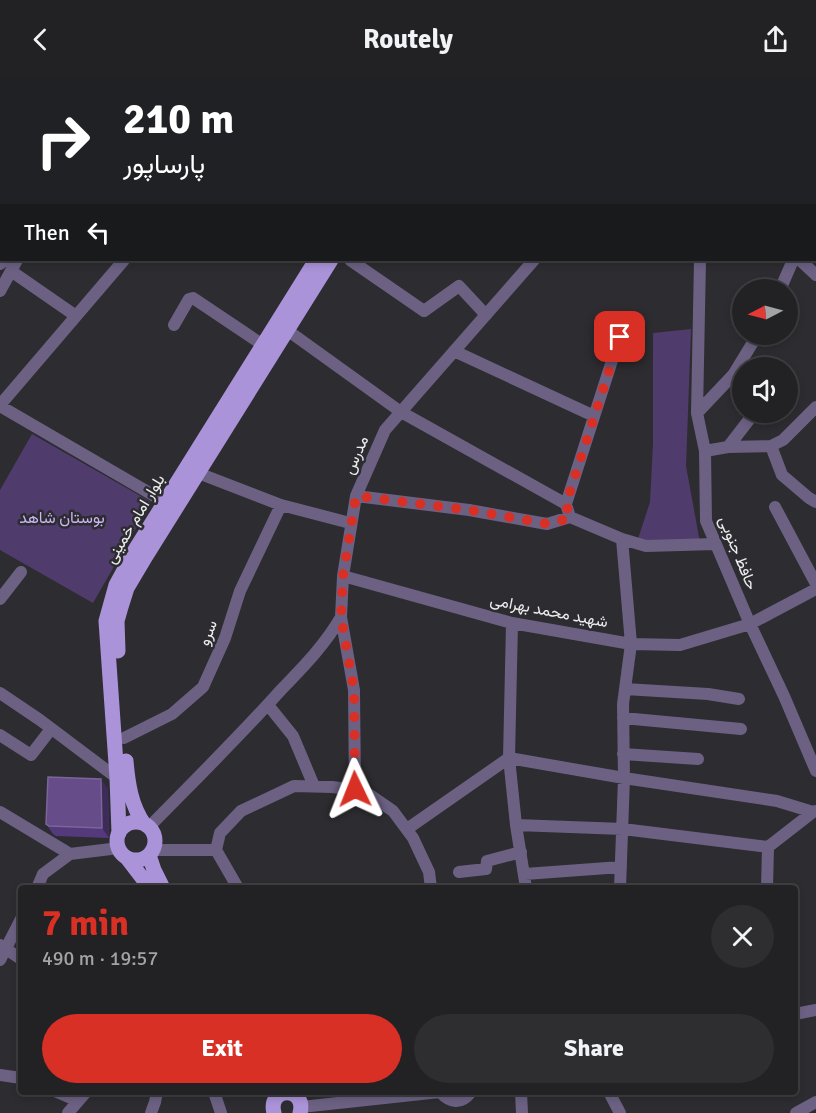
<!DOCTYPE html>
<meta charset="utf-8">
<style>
body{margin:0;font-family:Signika,Vazirmatn,sans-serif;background:#2e2e31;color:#f1f3f6;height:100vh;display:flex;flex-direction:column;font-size:22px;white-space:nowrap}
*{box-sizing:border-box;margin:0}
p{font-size:20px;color:#a2a3a6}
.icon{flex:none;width:33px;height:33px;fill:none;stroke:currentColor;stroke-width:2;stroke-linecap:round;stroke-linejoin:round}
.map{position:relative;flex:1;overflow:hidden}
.panel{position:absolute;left:18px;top:807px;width:780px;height:210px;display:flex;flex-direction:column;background:#222124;border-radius:6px;box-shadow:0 3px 9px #0003,0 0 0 2px #3f3e41}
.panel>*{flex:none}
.top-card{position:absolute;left:0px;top:0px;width:816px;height:183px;box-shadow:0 3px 9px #0003,0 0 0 2px #3f3e41;background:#202124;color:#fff;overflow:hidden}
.needle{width:39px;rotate:264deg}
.controls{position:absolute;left:732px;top:201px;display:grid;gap:12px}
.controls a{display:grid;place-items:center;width:66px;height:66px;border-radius:50%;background:#222124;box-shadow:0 3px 9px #0003,0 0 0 2px #3f3e41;font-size:30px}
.pin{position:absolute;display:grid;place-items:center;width:51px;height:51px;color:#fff;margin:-26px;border-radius:12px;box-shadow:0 3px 9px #0006}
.me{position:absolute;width:66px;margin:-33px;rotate:358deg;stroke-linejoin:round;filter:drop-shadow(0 0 4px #0008)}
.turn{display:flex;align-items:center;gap:21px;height:126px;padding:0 24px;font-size:27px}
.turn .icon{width:78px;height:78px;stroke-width:2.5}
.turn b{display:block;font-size:42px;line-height:51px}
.then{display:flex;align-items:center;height:57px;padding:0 24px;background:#0003;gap:12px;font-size:22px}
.round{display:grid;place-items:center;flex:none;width:63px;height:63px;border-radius:32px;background:#2e2e31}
.overview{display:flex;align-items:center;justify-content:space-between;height:102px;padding:0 24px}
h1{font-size:36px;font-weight:700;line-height:45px;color:#d93025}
.cta{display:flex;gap:12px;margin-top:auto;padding:12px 24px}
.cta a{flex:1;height:69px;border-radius:36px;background:#d93025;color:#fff;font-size:24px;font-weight:700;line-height:69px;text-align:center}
.cta a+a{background:#2e2e31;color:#f1f3f6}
header{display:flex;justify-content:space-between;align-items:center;height:78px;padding:0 24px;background:#222124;font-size:27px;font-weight:700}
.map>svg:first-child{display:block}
</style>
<header><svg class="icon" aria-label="back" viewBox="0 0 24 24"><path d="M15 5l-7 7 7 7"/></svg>Routely<svg class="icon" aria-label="share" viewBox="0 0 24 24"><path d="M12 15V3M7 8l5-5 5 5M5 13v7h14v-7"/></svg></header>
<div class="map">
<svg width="816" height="1035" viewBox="0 0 816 1035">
<rect width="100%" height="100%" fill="#2d2c30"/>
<path fill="#4f3c6d" d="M691 251 686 388 701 470 637 464 650 424 653 365V255Z
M32 356 151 424 93 525 0 472V412Z"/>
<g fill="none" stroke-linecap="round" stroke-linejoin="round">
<path stroke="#6c6183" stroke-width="12" d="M356 0 359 2
M611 0 612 2
M761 0 763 2
M166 2 167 0
M278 2 279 0
M696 2 698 0
M805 2 806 0
M814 51 816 52
M350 182 424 233 459 208 486 237
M700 182 697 335 705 373 706 443 750 546 784 618 816 693
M800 182 816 197
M0 186 5 182
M11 193 76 238
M780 212 793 182
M0 213 17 182
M174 247 189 221 193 220 263 267
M287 252 401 334 566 426 570 439
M454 273 594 338
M0 327 124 182
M0 328 165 424
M697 335 733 297 758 256
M771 368 782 397 809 420 816 424
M728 369 755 334
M705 373 728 369 771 368 783 362 816 329
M198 395 281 427 350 445
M356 418 469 432 547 446 570 439 622 461 646 468 715 466
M566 426 626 239
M775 429 816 506
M343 498 512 545 631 566 680 567 750 546 816 511
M0 521 21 494
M512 545 509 680 516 747 526 810
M625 611 708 616 739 621
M0 615 40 642 117 700
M268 627 293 658 314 708
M623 640 741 651
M0 657 31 677 51 651
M124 660 172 636 203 609 225 560 240 513 281 427
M623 676 698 681
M509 680 624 700 777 723 813 734 816 733
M355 711 354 612 341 539 343 498 356 418 385 352 534 182
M0 734 70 776
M516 747 623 751 768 769 813 734
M149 749C193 704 238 660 280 613 302 590 325 567 341 539
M407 751 509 680
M153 772H216
M459 794 486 791 487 783 521 774
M525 796 621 789
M37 810 43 796 70 776 119 770
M238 810 216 772 220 755 241 733 294 708 332 709 364 713 393 733 413 760 429 794 431 810
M620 810 624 700 623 626 631 566 622 461
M767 810 768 769
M0 867 21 881
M0 882 21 841
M795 936 816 932
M0 997 21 1000
M57 1014 78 1023
M214 1014 221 1035
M440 1014C450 1025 461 1027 471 1014
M521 1014 522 1035
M609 1014 620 1035
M301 1029 440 1014
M68 1035 86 1014
M151 1035 155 1024 157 1014
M796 1035 816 1024"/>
<path stroke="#ab93d9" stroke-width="15" d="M428 2 429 0
M443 2 444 0
M118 573 117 543 121 529 127 510 146 478 331 182
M126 683C128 706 131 727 144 746
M117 763a19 19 0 1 1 38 0a19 19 0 1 1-38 0Z
M119 755 117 700 106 543 116 507 135 472 316 182
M149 777 154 792 163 810
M127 780 150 810
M274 1035C267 1008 307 1008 300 1035"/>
</g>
<path fill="#55397d" d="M108 711 109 760 56 758 53 756 46 746Z"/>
<path fill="#3e2b59" d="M101 701 108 711 109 760 102 750Z"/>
<path fill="#664c89" stroke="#7b6599" stroke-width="1.5" d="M48 699 101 701 102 750 49 748 46 746Z"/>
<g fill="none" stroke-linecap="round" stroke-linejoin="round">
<path stroke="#d93025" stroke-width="10" stroke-dasharray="0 18" d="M355 711 354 612 341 539 343 498 356 418 469 432 548 446 570 440 566 426 620 259"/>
</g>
<g text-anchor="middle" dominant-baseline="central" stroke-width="5" stroke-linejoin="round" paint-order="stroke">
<g font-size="16" fill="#edecef" stroke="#2d2c30">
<text transform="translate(356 377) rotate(-66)">مدرس</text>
<text transform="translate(135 441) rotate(-59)">بلوار امام خمینی</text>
<text transform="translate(738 475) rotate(68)">حافظ جنوبی</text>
<text transform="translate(549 533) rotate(11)">شهید محمد بهرامی</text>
<text transform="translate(208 555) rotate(-69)">سرو</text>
</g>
<g font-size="16" fill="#cbb5f4" stroke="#2d2c30">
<text x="62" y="440">بوستان شاهد</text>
</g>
</g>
</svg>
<div class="controls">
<a><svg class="needle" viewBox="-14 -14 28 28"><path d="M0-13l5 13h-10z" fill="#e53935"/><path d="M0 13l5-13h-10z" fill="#a2a3a6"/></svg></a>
<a><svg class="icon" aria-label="sound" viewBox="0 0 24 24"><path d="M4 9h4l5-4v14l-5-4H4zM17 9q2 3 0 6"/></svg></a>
</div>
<div class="pin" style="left:620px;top:259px;background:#d93025"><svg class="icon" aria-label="arrive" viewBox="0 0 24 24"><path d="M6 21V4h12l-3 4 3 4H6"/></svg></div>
<svg class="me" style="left:355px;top:711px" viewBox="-20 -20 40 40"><path d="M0-17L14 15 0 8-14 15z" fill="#d93025" stroke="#fff" stroke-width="4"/></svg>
<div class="top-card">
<div class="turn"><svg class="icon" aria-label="right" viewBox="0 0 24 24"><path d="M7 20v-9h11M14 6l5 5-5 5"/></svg><div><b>210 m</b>پارساپور</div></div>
<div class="then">Then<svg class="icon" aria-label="left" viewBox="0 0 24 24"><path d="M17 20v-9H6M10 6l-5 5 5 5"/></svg></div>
</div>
<section class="panel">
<div class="overview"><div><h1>7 min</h1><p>490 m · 19:57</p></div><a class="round"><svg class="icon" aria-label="close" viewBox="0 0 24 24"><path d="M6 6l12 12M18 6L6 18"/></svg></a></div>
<div class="cta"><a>Exit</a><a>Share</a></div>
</section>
</div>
